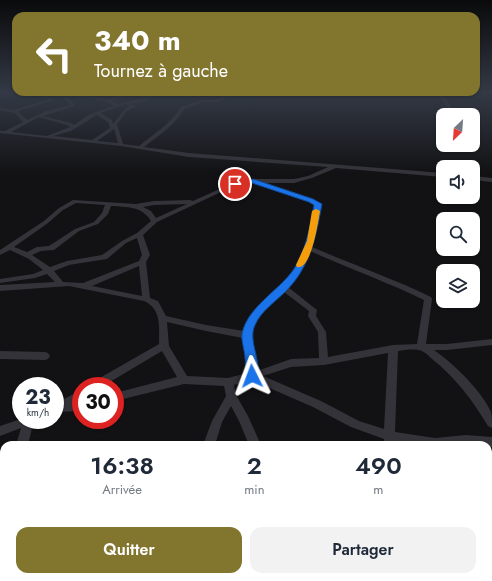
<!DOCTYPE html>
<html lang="fr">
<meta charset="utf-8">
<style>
body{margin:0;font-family:Jost,sans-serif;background:#f2f2f3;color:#1f2937;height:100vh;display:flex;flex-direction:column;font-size:15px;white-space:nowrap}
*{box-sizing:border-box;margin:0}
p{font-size:13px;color:#747a83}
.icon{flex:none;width:22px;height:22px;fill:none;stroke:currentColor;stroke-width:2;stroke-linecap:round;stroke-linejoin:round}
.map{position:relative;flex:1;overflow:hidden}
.details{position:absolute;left:0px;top:441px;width:492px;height:140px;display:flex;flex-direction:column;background:#fff;border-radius:12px 12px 0 0;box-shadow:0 1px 3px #0004}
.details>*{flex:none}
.top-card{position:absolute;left:12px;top:12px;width:468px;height:84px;border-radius:12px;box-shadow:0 1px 3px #0004;background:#82752e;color:#fff;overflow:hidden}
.needle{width:26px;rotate:205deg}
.controls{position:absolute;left:436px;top:108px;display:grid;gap:8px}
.controls a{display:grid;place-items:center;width:44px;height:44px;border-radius:8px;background:#fff;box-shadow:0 1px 3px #0004;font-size:20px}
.speed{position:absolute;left:12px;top:377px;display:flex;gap:8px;font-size:20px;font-weight:700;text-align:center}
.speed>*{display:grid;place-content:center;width:52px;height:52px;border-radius:50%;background:#fff;box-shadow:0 1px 3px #0004;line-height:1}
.speed small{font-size:10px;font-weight:400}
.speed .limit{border:6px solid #d22;background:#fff;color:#111}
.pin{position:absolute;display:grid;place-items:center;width:34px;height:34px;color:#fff;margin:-17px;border:2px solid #fff;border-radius:50%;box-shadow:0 1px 4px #0007}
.me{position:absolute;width:44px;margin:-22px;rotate:357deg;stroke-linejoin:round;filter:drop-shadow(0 0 3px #0008)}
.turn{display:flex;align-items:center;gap:14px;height:84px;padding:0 16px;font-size:18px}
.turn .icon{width:52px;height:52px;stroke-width:2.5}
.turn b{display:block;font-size:28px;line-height:34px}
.eta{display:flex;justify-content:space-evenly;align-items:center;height:68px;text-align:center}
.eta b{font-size:24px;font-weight:600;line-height:28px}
.action{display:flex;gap:8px;margin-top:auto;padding:8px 16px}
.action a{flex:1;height:46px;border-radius:12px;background:#82752e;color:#fff;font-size:16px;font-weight:600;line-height:46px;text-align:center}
.action a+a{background:#f2f2f3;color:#1f2937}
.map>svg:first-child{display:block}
</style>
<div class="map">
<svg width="492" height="581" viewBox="0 0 492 581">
<rect width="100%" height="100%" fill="#121214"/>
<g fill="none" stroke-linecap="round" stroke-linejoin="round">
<path fill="#333339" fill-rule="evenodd" d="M15 93H21L0 99V97Z
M125 93H129L127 96 111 101 118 104C129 100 139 101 149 95L147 93H151L153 95 143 102 128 104 137 106 127 111 117 124 123 144 139 146C154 134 170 124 181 107L203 100H217L226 93H230L219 102H203L184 109C175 125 159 135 144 147L189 153 443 173V177L336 168 312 178 294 183H264L313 199 321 204 314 241 312 247C351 264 392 278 431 297L432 299 426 344H447L492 339V345L447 350H434C454 364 481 390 491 412 492 417 492 423 492 428L488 426C473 401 456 378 432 359 429 356 424 351 419 350 413 349 404 350 398 351L395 432 435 438 466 435 492 437V447H488V445H415L395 442V445H383L384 439 351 427 313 407 251 380 234 385 236 395 248 416 261 445H249L239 421 231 406 222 422 215 445H203L212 421 226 396 224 386 184 384 115 401V393L177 377 162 351 103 386H90L91 383 159 344C159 327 162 309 144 301L69 286 0 291V285L55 282 47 274 35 278 0 283V279L33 274 43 270 29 259 10 250 0 255V250L44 221 59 208 73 200 136 204 154 201 190 200 193 201 233 183 253 179H294L308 176 328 167 189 157 121 146 0 133V131H5L23 122 15 113 0 110V108L13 110 54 98V100L18 111 27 120 46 111 71 105 63 98V96L84 95 107 100ZM70 97C85 97 101 98 114 106L90 114 74 125 71 123 43 116 75 106V104L67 98ZM126 104H127V106L130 107 125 109 113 124 112 120 101 113ZM97 115 108 122 110 128 92 140 53 136 71 131ZM39 117 67 125 70 127 47 136 11 132ZM114 128 118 143 97 141 114 129ZM253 183 309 201 315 205 308 241 294 269 281 286 264 300 247 322 244 331 206 325 166 316 158 301 150 298 146 262 150 255 143 235 157 222 236 185ZM76 203 105 205 102 213 94 222 75 229 49 246 37 247 27 252 14 247 48 223 63 210ZM187 204 156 218 151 211 143 207 154 205ZM111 206C127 207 142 206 151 221L137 233 122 241 102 255 67 261 50 267 32 255 41 251 54 250 79 231 98 224 108 214ZM137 238 142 255 139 261 83 283 63 282 54 271 69 265 107 259 126 243ZM310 251C348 268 387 282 424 300L417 344 393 345 328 357 326 332 316 316 317 310 288 287 302 269ZM139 266 142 296 92 286ZM284 292 309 311 308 316 318 332 319 358 291 359 257 371C256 359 252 348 252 336 251 320 273 302 284 292ZM167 322 206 331 243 338 247 373 228 378 187 376 169 346ZM388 353 384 429 359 421 321 401 263 376 291 367 324 365Z
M438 93H442L451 107 454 115H450L447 107Z
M442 122H443V124L440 123Z
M473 176 492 178V182L473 180Z
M0 351 45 352 48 353 50 356 48 359 45 360 0 359Z
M81 390V399L75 403H81V411L55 412V404Z
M21 419V420H36L35 423 33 424 28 445H16L21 428 0 436V426Z
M492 468V480L488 482V470Z
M0 484H4V496H0Z
M4 551V568L0 570V553Z
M89 577H104L102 581H87Z
M192 577H209L207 581H190Z
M317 577H331V581H317Z
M354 577H368L366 581H352Z
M440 577H461L463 581H442Z
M468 577H483L485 581H470Z"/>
</g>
<linearGradient id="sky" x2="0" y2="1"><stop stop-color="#0a0a0b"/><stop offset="0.53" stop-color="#333945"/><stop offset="1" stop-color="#333945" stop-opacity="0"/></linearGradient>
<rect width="492" height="174" fill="url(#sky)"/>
<path fill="#1a73e8" stroke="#114b97" d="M253 179 313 199 322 204C316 236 310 267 286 291 275 302 261 311 255 325 247 342 264 364 256 379L252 381 248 379C244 373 246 365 245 358 245 351 241 341 242 334 247 307 279 291 294 269 306 250 310 227 314 205L309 202 252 183 235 186 231 184Z"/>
<path fill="#f59e0b" d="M316 209 320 211C318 223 312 264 300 267H297L296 265 307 241 312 211Z"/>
</svg>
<div class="controls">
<a><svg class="needle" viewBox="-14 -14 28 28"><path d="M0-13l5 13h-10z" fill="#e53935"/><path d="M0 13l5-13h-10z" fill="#747a83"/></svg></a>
<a><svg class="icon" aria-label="sound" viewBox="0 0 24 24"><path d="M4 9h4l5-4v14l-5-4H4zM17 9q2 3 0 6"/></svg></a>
<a><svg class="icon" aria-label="search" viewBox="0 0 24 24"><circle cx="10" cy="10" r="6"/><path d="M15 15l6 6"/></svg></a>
<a><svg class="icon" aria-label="layers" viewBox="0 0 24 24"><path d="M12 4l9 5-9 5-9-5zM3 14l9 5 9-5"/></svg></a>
</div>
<div class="speed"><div>23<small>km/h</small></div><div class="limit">30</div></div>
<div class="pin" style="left:235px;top:184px;background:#d93025"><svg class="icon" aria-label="arrive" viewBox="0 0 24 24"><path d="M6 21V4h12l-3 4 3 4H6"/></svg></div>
<svg class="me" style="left:252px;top:376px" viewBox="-20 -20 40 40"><path d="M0-17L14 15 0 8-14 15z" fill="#1a73e8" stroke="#fff" stroke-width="4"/></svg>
<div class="top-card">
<div class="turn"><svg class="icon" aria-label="left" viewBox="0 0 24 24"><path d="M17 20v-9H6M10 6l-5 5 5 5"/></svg><div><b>340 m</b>Tournez à gauche</div></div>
</div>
<section class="details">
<div class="eta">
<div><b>16:38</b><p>Arrivée</p></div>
<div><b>2</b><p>min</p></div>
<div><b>490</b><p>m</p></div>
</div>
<div class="action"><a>Quitter</a><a>Partager</a></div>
</section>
</div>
